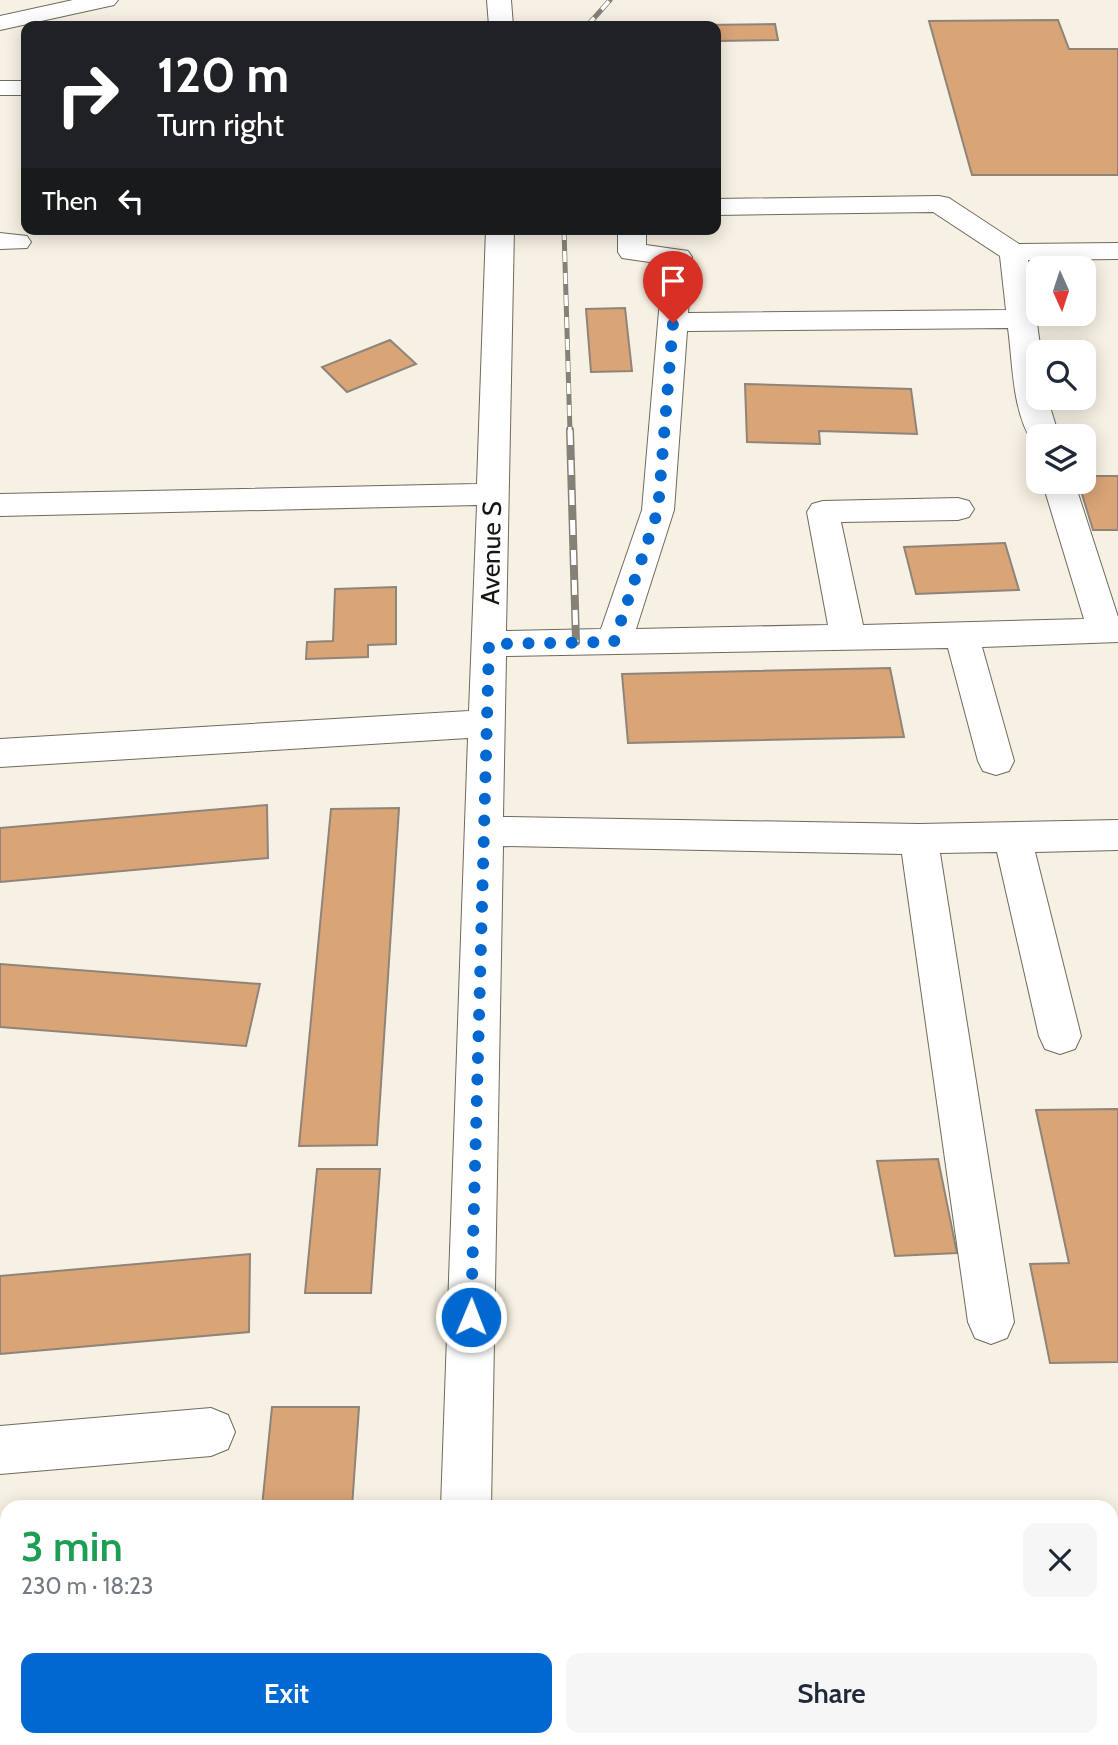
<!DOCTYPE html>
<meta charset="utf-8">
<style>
body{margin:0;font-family:Cabin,sans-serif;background:#f6f6f7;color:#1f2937;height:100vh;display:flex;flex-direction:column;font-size:26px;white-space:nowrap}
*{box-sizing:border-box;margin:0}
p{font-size:23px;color:#747a83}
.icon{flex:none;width:38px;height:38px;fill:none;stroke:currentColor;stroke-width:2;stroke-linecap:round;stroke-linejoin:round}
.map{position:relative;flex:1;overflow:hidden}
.panel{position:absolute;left:0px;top:1500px;width:1118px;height:247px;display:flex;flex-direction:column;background:#fff;border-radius:21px 21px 0 0;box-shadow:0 4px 18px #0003}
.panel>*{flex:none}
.top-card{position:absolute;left:21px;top:21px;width:700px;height:214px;border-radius:14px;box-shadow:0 4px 18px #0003;background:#202124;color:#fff;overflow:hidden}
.needle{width:46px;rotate:177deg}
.tools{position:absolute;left:1026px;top:256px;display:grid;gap:14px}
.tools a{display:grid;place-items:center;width:70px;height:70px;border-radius:14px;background:#fff;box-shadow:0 4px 18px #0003;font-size:35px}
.pin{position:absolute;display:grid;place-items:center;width:60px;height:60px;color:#fff;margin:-72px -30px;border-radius:50% 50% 50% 0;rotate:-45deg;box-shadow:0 0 7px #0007}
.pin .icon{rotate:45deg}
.me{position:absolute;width:77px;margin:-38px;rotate:1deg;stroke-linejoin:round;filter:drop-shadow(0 0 5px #0008)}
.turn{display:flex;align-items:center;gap:24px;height:147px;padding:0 21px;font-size:32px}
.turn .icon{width:91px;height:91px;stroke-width:2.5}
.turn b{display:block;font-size:49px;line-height:60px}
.then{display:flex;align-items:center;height:66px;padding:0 21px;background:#0003;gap:14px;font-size:26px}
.round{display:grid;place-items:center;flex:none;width:74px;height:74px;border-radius:14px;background:#f6f6f7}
.overview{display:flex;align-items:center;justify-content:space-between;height:119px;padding:0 21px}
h1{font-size:42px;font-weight:600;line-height:52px;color:#1e9e55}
.action{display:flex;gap:14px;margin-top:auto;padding:14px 21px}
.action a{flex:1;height:80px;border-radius:14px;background:#0068d0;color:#fff;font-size:28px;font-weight:600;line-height:80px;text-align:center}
.action a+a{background:#f6f6f7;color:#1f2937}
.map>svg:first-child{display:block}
</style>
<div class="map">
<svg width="1118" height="1745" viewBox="0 0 1118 1745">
<rect width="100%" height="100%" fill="#f6f1e2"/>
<path fill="#d9a476" stroke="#8f847a" stroke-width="2" d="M1058 20 1069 49H1118V175H972L929 21Z
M775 24 778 40 716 41V26H618Z
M625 308 632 371 591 372 586 309Z
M390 340 416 364 347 392 322 367Z
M745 384 911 389 917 434 819 431 820 444 747 442Z
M1083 476H1118V530H1093L1078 481H1083Z
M1005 543 1019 590 916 594 904 547Z
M396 587V644L368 645V657L306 659 307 642 333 641 335 589Z
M890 668 904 737 628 743 622 674Z
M267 805 268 858 0 882V828Z
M399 808 377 1145 299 1146 331 809Z
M0 964 260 984 246 1046 0 1027Z
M1118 1109V1362L1050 1363 1030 1264 1069 1263 1036 1110Z
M938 1159 957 1253 895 1256 877 1161Z
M317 1169H380L371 1293H305Z
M250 1254 249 1332 0 1354V1276Z
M272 1407H359L352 1507H262Z
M7 1543V1638L0 1639V1544Z
M240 1740H337L336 1745H239Z"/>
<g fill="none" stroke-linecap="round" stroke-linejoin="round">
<g stroke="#6f6a5d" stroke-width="2">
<path id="minor" d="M73 0H118L114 5 0 30V16Z
M487 0H511L513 26H489Z
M0 81H26V95H0Z
M939 196 949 198 1019 244 1118 243V259L1028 260 1041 352H1038V397H1047L1059 436H1038V444L1033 443C1012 411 1013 365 1008 328L687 331 674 510 636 629 828 625 807 512 812 504 823 501 958 498 969 501 974 509 969 517 958 520 841 522 863 625 1084 619 1042 481H1074L1118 617V642L982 647 1014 761 1009 771 996 775 983 771 978 761 948 648 506 656 503 817 919 824 1118 820V850L1035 852 1081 1036 1075 1049 1060 1054 1045 1049 1039 1036 997 852 940 853 1014 1322 1007 1338 991 1344 975 1338 968 1322 902 854 503 846 491 1507H441L468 738 0 767V739L469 711 477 505 0 516V494L477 484 486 229H514L506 631 601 629 642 510 663 264 622 258 618 252V229H646V245L688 251 692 257 688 313 1006 310 1000 256 933 212 716 215V199Z
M0 233 27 236 31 242 27 248 0 249Z
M211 1408 228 1415 235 1432 228 1449 211 1456 0 1474V1426Z
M433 1740H487V1745H433Z"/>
</g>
<use href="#minor" fill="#fff" fill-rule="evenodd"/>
<g stroke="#858177" stroke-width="5">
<path id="rail-far1" d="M587 26 610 0
M564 229 570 432"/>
</g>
<g stroke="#858177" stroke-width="8">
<path id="rail" d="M570 430 576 642"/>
</g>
<use href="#rail-far1" stroke="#fff" stroke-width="3.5" stroke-dasharray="11" stroke-linecap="butt"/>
<use href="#rail" stroke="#fff" stroke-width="5" stroke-dasharray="15" stroke-linecap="butt"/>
</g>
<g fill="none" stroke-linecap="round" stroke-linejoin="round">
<path stroke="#0068d0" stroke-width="12" stroke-dasharray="0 21.6" d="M471 1317 489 644 614 642 658 510 673 323"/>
</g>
<g text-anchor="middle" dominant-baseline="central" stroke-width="5" stroke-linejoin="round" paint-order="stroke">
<g font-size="26" fill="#181611" stroke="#fff">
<text transform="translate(491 553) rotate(-89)">Avenue S</text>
</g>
</g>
</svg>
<div class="tools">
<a><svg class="needle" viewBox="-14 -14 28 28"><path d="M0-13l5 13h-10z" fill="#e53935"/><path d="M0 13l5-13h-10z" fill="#747a83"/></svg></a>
<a><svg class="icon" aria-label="search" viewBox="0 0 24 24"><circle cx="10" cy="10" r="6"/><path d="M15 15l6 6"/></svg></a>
<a><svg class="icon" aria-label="layers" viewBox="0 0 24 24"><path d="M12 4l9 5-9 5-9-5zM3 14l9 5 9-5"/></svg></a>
</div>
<div class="pin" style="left:673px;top:323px;background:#d93025"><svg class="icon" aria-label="arrive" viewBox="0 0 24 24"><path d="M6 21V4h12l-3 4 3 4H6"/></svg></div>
<svg class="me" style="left:471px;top:1317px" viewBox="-20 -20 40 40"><circle r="17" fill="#0068d0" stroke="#fff" stroke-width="3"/><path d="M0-11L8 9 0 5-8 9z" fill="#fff"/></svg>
<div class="top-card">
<div class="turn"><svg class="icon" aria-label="right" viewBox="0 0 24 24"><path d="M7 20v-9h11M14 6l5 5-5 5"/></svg><div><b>120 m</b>Turn right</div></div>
<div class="then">Then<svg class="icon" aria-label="left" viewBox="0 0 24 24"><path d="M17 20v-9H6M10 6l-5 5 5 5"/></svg></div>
</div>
<section class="panel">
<div class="overview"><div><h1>3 min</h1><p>230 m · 18:23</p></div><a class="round"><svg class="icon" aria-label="close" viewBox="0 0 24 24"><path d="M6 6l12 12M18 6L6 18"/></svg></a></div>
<div class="action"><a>Exit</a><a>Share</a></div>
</section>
</div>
